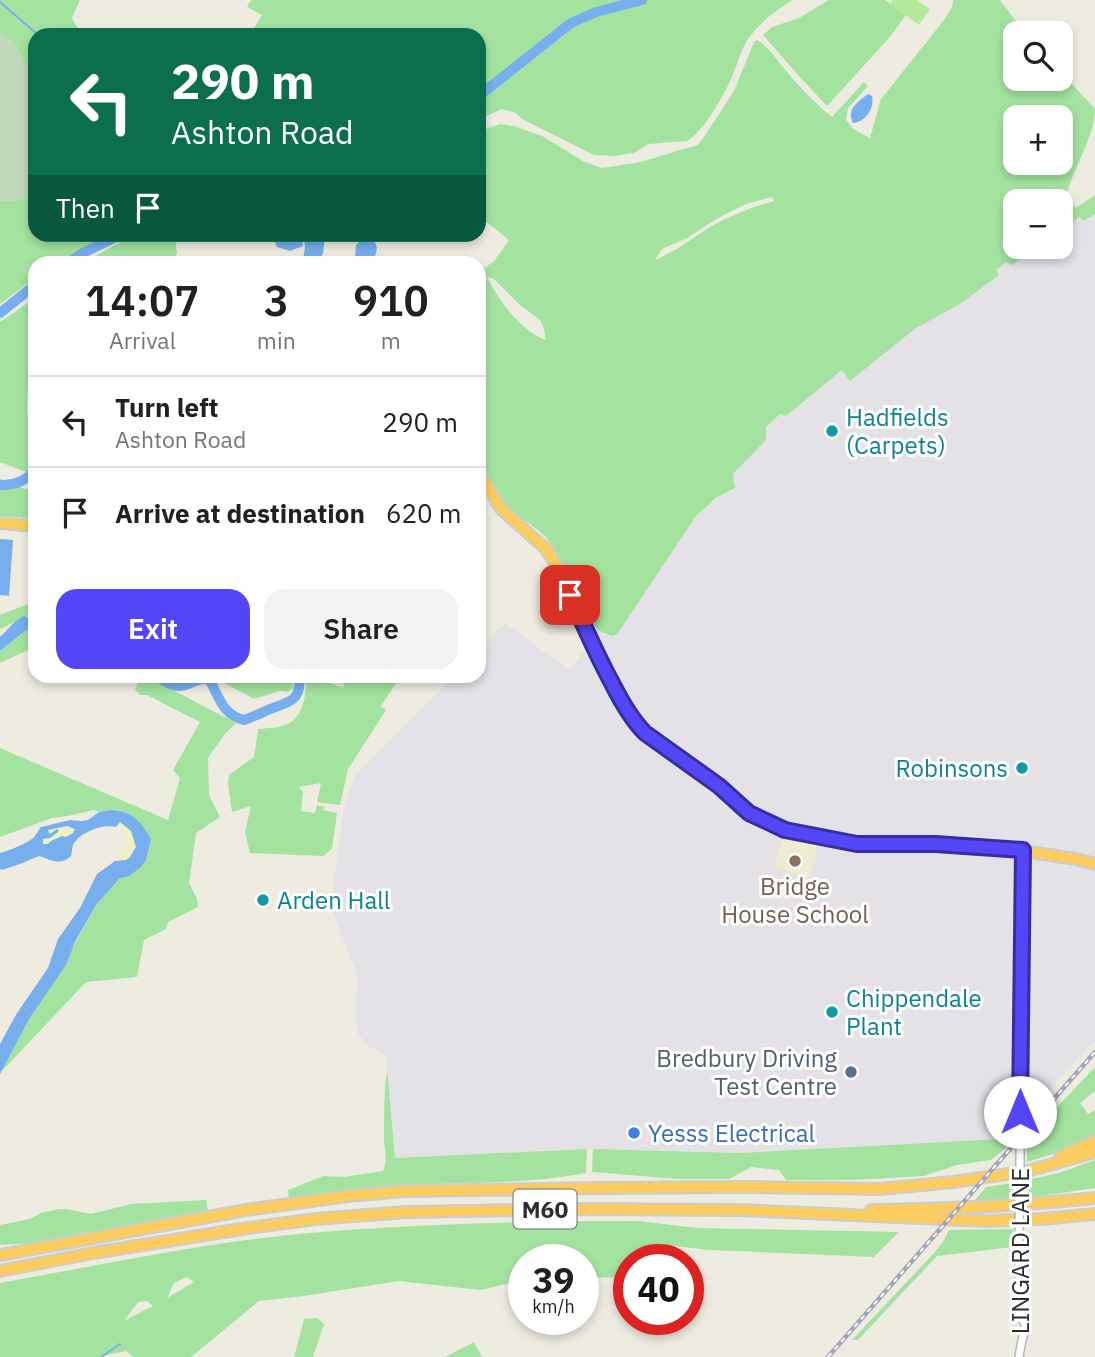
<!DOCTYPE html>
<meta charset="utf-8">
<style>
body{margin:0;font-family:"IBM Plex Sans",sans-serif;background:#f2f2f2;color:#202124;height:100vh;display:flex;flex-direction:column;font-size:26px;white-space:nowrap}
*{box-sizing:border-box;margin:0}
p{font-size:23px;color:#757577}
.icon{flex:none;width:38px;height:38px;fill:none;stroke:currentColor;stroke-width:2;stroke-linecap:round;stroke-linejoin:round}
.map{position:relative;flex:1;overflow:hidden}
.drawer{position:absolute;left:28px;top:256px;width:458px;height:427px;display:flex;flex-direction:column;background:#fff;border-radius:21px;box-shadow:0 4px 10px #0003}
.drawer>*{flex:none}
.top-card{position:absolute;left:28px;top:28px;width:458px;height:214px;border-radius:21px;box-shadow:0 4px 10px #0003;background:#0b6e4f;color:#fff;overflow:hidden}
.tools{position:absolute;left:1003px;top:21px;display:grid;gap:14px}
.tools a{display:grid;place-items:center;width:70px;height:70px;border-radius:14px;background:#fff;box-shadow:0 4px 10px #0003;font-size:35px}
.speed{position:absolute;left:508px;top:1244px;display:flex;gap:14px;font-size:35px;font-weight:700;text-align:center}
.speed>*{display:grid;place-content:center;width:91px;height:91px;border-radius:50%;background:#fff;box-shadow:0 4px 10px #0003;line-height:1}
.speed small{font-size:18px;font-weight:400}
.speed .limit{border:10px solid #d22;background:#fff;color:#111}
.pin{position:absolute;display:grid;place-items:center;width:60px;height:60px;color:#fff;margin:-30px;border-radius:14px;box-shadow:0 4px 10px #0006}
.me{position:absolute;width:77px;margin:-38px;rotate:0deg;stroke-linejoin:round;filter:drop-shadow(0 0 5px #0008)}
.turn{display:flex;align-items:center;gap:24px;height:147px;padding:0 28px;font-size:32px}
.turn .icon{width:91px;height:91px;stroke-width:2.5}
.turn b{display:block;font-size:49px;line-height:60px}
.then{display:flex;align-items:center;height:66px;padding:0 28px;background:#0003;gap:14px;font-size:26px}
.eta{display:flex;justify-content:space-evenly;align-items:center;height:119px;text-align:center}
.eta b{font-size:42px;font-weight:600;line-height:49px}
.primary-button{display:flex;gap:14px;margin-top:auto;padding:14px 28px}
.primary-button a{flex:1;height:80px;border-radius:21px;background:#5346f6;color:#fff;font-size:28px;font-weight:600;line-height:80px;text-align:center}
.primary-button a+a{background:#f2f2f2;color:#202124}
ul{padding:0;list-style:none}
li{display:flex;align-items:center;gap:21px;height:91px;padding:0 28px;border-top:2px solid #e0e0e0}
li div{flex:1}
li b{display:block;font-size:26px}
li em{font-style:normal}
.map>svg:first-child{display:block}
</style>
<div class="map">
<svg width="1095" height="1357" viewBox="0 0 1095 1357">
<rect width="100%" height="100%" fill="#eeece1"/>
<path fill="#e4e1e7" d="M1095 214V1040L1003 1139 740 1153 591 1149 395 1158 386 1054 367 1046 357 1032 356 999 358 978 331 907 343 813 354 777 454 676H480V649L505 623 570 670 598 628 693 514 735 488 733 474 766 440V427L780 414 786 416 843 370 850 381 916 328 960 304 999 275 995 270 1007 262 1012 265 1038 247H1060L1061 230 1080 216 1083 221Z"/>
<path fill="#efedd1" d="M784 834 812 842 816 846 817 855 809 879 774 867Z"/>
<path fill="#a4e39f" fill-rule="evenodd" d="M0 0H80L72 18 82 35H35V79L12 41 0 33Z
M251 0H792C774 12 761 21 748 39 742 48 739 59 735 69 728 89 705 131 687 141L648 144 634 153 613 156 594 155 522 119 516 113 502 109 480 119V35H250L262 15 247 7Z
M829 0H885L906 15 889 38 827 106 797 74 763 35 772 27 799 18Z
M953 0H1000L1025 33H1015V79H1060L1061 72 1095 109C1095 136 1073 168 1066 197L1076 208 1095 195V214L1083 221 1080 217 1061 230 1060 201H1015V247H1038L1012 265 1006 262 996 270 999 275 960 304 916 328 850 381 842 370 786 416 780 414 766 427V440L733 474 735 488 716 498 696 516 618 633 612 636 597 630 567 570 546 537 529 523 508 510 501 502 480 465V265L487 268V266L494 261 509 240 480 217V131L500 124 514 126 542 136 583 161 602 168 641 162 680 150 698 145 704 137 734 91 754 42 757 40C770 47 778 63 788 73 801 89 816 104 832 117L864 82 868 86 848 108 846 120 853 129 870 138 881 99 944 20 952 7ZM1015 117H1060V163H1015ZM772 197 774 201C755 206 735 214 717 223 696 235 677 251 655 260L662 249 687 238 718 218 746 204ZM487 277 494 279 520 305 540 320 544 329 546 340C521 331 498 300 487 277Z
M35 196V234L114 235 61 262H35V278L0 304V201L22 200Z
M133 235H175L177 254 170 262H85Z
M35 298V361L28 384 27 412 35 447 29 472H26L0 462V322Z
M0 479 25 489H35V511L32 518 0 516Z
M33 602H35V612L0 629V615Z
M35 628V647L0 663V651L25 631Z
M141 676H146L236 723 224 735 208 758 209 795 220 817 196 833 189 883 197 899 198 907 168 922 166 929 144 940 137 977 86 982 1 1072 31 1016 70 953 96 905 119 879 129 875 146 860 151 840C140 826 131 808 111 810 103 811 101 813 94 810L68 816 52 818 0 837V748L168 820 180 778 173 770 200 722 147 695H140L135 690Z
M211 676H230L234 677V676H289L292 679 293 688 288 692 280 691 254 699Z
M306 676H327L328 682 343 688 347 676H401L381 706 386 710 348 769 340 805 317 802 321 783 299 787 303 792 301 811 315 813 317 805 324 807 323 810 337 813 332 849 323 856 250 853 245 832 251 806 232 812 228 783 229 775 254 757 258 729C269 728 282 728 291 722 304 713 307 690 306 676Z
M1095 1067V1091L1080 1103 1088 1114 1095 1110V1137L1059 1152 1027 1162V1139Z
M387 1068 395 1158 587 1149 586 1173C526 1185 464 1182 402 1185 365 1186 326 1194 289 1199L288 1190 323 1176 344 1177 383 1171C388 1160 384 1150 384 1137 384 1114 384 1091 387 1068Z
M1007 1135V1147L991 1160 957 1165 924 1176 854 1180H786L779 1170 751 1167 729 1179H678L592 1172 593 1149 740 1153 1002 1139Z
M1095 1160V1188L1027 1198V1180L1059 1173Z
M1013 1183V1200L971 1205 986 1187Z
M206 1200 208 1210 36 1243 0 1245V1225L30 1219 41 1213 59 1209H67L91 1214 131 1204Z
M637 1221 698 1228 899 1232 874 1257 708 1250 676 1246 655 1260H628V1277L583 1278V1260H523V1280L481 1290 398 1281 304 1296 259 1301 191 1357H134L126 1351 107 1355 103 1357H0V1283C102 1265 205 1242 309 1233 418 1224 528 1221 637 1221ZM187 1277 194 1282 167 1298 174 1283ZM147 1301 153 1306 124 1321 138 1302Z
M1013 1229V1247L937 1256 858 1340H852L935 1252 944 1240 949 1230Z
M317 1318 324 1324 313 1357H294L304 1319Z
M474 1342 482 1357H445Z"/>
<path fill="#edf2c5" d="M120 822 131 831 136 847C132 857 126 862 115 861 127 847 130 846 121 828L116 827Z
M67 826 75 830C68 839 55 836 48 844H43V839L50 837 59 831 57 829 50 834 48 830Z"/>
<path fill="#bfd8b8" d="M0 33 12 41 35 79V196L22 200 0 201Z"/>
<path fill="#b4ea9b" d="M892 0H917L930 9 919 25 890 4Z"/>
<path fill="#77aeed" fill-rule="evenodd" d="M868 94 872 96C875 108 865 122 853 123 846 109 858 102 868 94Z
M275 235H302L303 246 290 251 277 247 273 238Z
M304 235H321L325 237 323 253 319 262H303L305 247Z
M370 238C380 244 378 255 370 262H359L355 256 356 245 360 241Z
M0 539 13 540 9 596 0 595Z
M35 614V628L25 631 0 651V637C9 629 13 621 24 616L27 617Z
M111 810C131 810 143 823 151 840L146 860 141 867 129 876 119 879 96 905 75 942 66 965 31 1016 0 1074V1044L17 1013 48 968 58 939 80 908 97 874 115 861 126 860 130 857 136 847 131 831 120 822 116 827C103 824 80 832 73 845 72 848 72 852 71 856 61 866 51 860 39 856L20 864 2 870 0 869V853C8 851 29 843 34 837 37 834 38 830 41 827L70 820 82 821 88 820 99 812ZM67 826 75 829 73 833 66 837 62 836C57 839 52 839 48 844H43V839L50 838 59 831 57 829 50 834 48 830Z"/>
<g fill="none" stroke-linecap="round" stroke-linejoin="round">
<path stroke="#77aeed" stroke-width="2" d="M0 2 38 35
M101 1357 120 1344"/>
<path stroke="#77aeed" stroke-width="10" d="M480 95 571 23 596 12 642 0
M69 262 83 253 122 234
M0 313 35 285
M35 399V409
M0 485C14 486 25 481 35 471
M156 676C163 680 170 686 179 686 190 686 197 677 209 679 219 696 222 715 244 720 253 717 261 713 270 709 290 702 302 700 299 676"/>
<g stroke="#b5b4c0" stroke-width="10">
<path id="minor" d="M1020 1161 1023 851
M1019 1243 1020 1311 1026 1328 1022 1340 1019 1357"/>
</g>
<g stroke="#cdcdcd" stroke-width="14">
<path id="highway" d="M480 474 501 509 546 549 559 570 597 655 619 696 637 725 645 733 718 786 749 812 785 830 857 844 936 843 1023 851 1076 859 1095 864
M0 523 35 526
M1060 1157 1095 1141
M871 1210C946 1209 1020 1206 1095 1198
M0 1255 246 1210 348 1196 405 1191 601 1188 743 1187 880 1189 953 1182 1028 1171 1095 1152
M0 1271 93 1253 248 1228 316 1219 406 1212 580 1209 739 1210 986 1221 1041 1219 1095 1214"/>
</g>
<use href="#minor" stroke="#fff" stroke-width="7"/>
<use href="#highway" stroke="#fbcc5f" stroke-width="10"/>
<g stroke="#a5a3b7" stroke-width="4.5">
<path id="rail" d="M828 1357 1095 1052"/>
</g>
<use href="#rail" stroke="#fff" stroke-width="2" stroke-dasharray="5" stroke-linecap="butt"/>
<g stroke="#b5b4c0" stroke-width="10" stroke-linecap="butt">
<path id="minor-bridge" d="M1019 1243 1020 1161"/>
</g>
<use href="#minor-bridge" stroke="#fff" stroke-width="7"/>
</g>
<g fill="none" stroke-linecap="round" stroke-linejoin="round">
<g stroke="#362ea0" stroke-width="18">
<path id="route" d="M570 595C584 625 596 654 612 683 621 701 631 719 645 733L719 786 749 813 785 830 857 844H936L1023 850 1020 1112"/>
</g>
<use href="#route" stroke="#5346f6" stroke-width="12"/>
</g>
<g fill="#0f9aa8" stroke="#fff" stroke-width="2.5">
<circle cx="832" cy="431" r="7"/>
<circle cx="1022" cy="768" r="7"/>
<circle cx="263" cy="900" r="7"/>
<circle cx="832" cy="1012" r="7"/>
</g>
<circle fill="#8d6e63" stroke="#fff" stroke-width="2.5" cx="795" cy="861" r="7"/>
<circle fill="#5c6f8a" stroke="#fff" stroke-width="2.5" cx="851" cy="1072" r="7"/>
<circle fill="#3f7fe0" stroke="#fff" stroke-width="2.5" cx="634" cy="1133" r="7"/>
<g text-anchor="middle" dominant-baseline="central" stroke-width="6" stroke-linejoin="round" paint-order="stroke">
<rect fill="#fff" stroke="#6c6c6c" stroke-width="2" x="513.5" y="1189.5" width="63" height="39" rx="5"/>
<g font-size="23" font-weight="bold" fill="#2d2d2d">
<text x="545" y="1209">M60</text>
</g>
<g font-size="24" fill="#0d838f" stroke="#fff" text-anchor="start">
<text x="846" y="417">Hadfields<tspan x="846" dy="28">(Carpets)</tspan></text>
<text x="1008" y="768" text-anchor="end">Robinsons</text>
<text x="277" y="900">Arden Hall</text>
<text x="846" y="998">Chippendale<tspan x="846" dy="28">Plant</tspan></text>
</g>
<g font-size="24" fill="#785e54" stroke="#fff">
<text x="795" y="886">Bridge<tspan x="795" dy="28">House School</tspan></text>
</g>
<g font-size="24" fill="#4e5e75" stroke="#fff" text-anchor="end">
<text x="837" y="1058">Bredbury Driving<tspan x="837" dy="28">Test Centre</tspan></text>
</g>
<g font-size="24" fill="#366cbe" stroke="#fff" text-anchor="start">
<text x="648" y="1133">Yesss Electrical</text>
</g>
<g font-size="24" fill="#2d2d2d" stroke="#fff">
<text transform="translate(1020 1251) rotate(-90)">LINGARD LANE</text>
</g>
</g>
</svg>
<div class="tools">
<a><svg class="icon" aria-label="search" viewBox="0 0 24 24"><circle cx="10" cy="10" r="6"/><path d="M15 15l6 6"/></svg></a>
<a>+</a>
<a>−</a>
</div>
<div class="speed"><div>39<small>km/h</small></div><div class="limit">40</div></div>
<div class="pin" style="left:570px;top:595px;background:#d93025"><svg class="icon" aria-label="arrive" viewBox="0 0 24 24"><path d="M6 21V4h12l-3 4 3 4H6"/></svg></div>
<svg class="me" style="left:1020px;top:1112px" viewBox="-20 -20 40 40"><circle r="19" fill="#fff"/><path d="M0-13L10 11 0 6-10 11z" fill="#5346f6"/></svg>
<div class="top-card">
<div class="turn"><svg class="icon" aria-label="left" viewBox="0 0 24 24"><path d="M17 20v-9H6M10 6l-5 5 5 5"/></svg><div><b>290 m</b>Ashton Road</div></div>
<div class="then">Then<svg class="icon" aria-label="arrive" viewBox="0 0 24 24"><path d="M6 21V4h12l-3 4 3 4H6"/></svg></div>
</div>
<section class="drawer">
<div class="eta">
<div><b>14:07</b><p>Arrival</p></div>
<div><b>3</b><p>min</p></div>
<div><b>910</b><p>m</p></div>
</div>
<ul>
<li><svg class="icon" aria-label="left" viewBox="0 0 24 24"><path d="M17 20v-9H6M10 6l-5 5 5 5"/></svg><div><b>Turn left</b><p>Ashton Road</p></div><em>290 m</em></li>
<li><svg class="icon" aria-label="arrive" viewBox="0 0 24 24"><path d="M6 21V4h12l-3 4 3 4H6"/></svg><div><b>Arrive at destination</b></div><em>620 m</em></li>
</ul>
<div class="primary-button"><a>Exit</a><a>Share</a></div>
</section>
</div>
